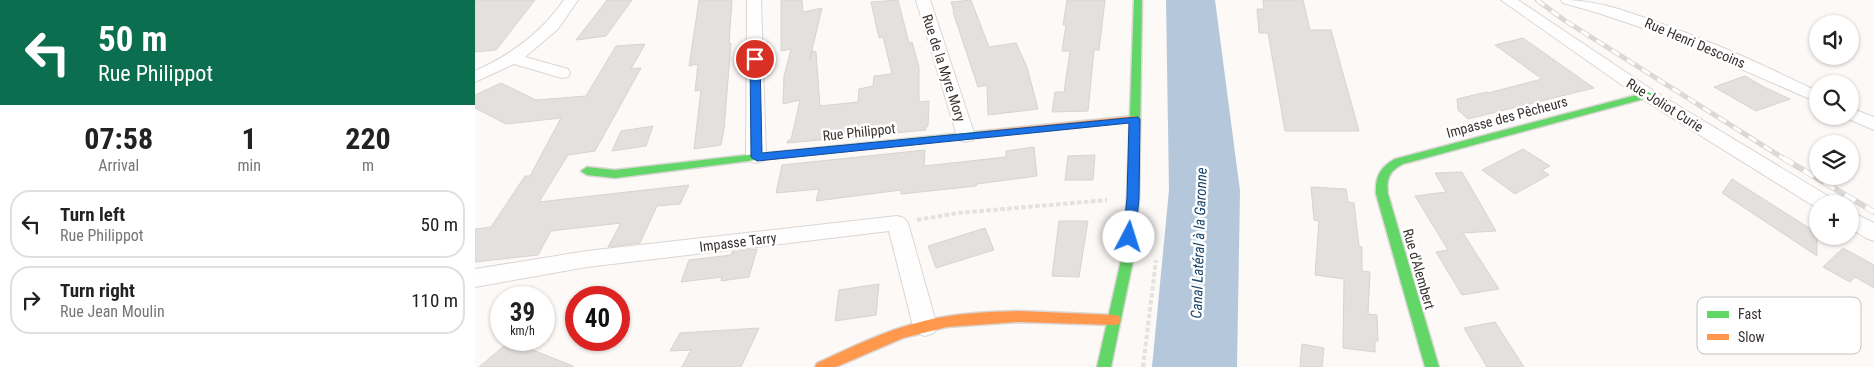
<!DOCTYPE html>
<meta charset="utf-8">
<style>
body{margin:0;font-family:"Roboto Condensed",sans-serif;background:#f6f6f6;color:#222;height:100vh;display:flex;flex-direction:column;font-size:19px;white-space:nowrap}
*{box-sizing:border-box;margin:0}
p{font-size:16px;color:#767676}
.icon{flex:none;width:28px;height:28px;fill:none;stroke:currentColor;stroke-width:2;stroke-linecap:round;stroke-linejoin:round}
.map{position:relative;flex:1;overflow:hidden}
.panel{display:flex;flex-direction:column;background:#fff;width:475px}
.panel>*{flex:none}
.banner{background:#0b6e4f;color:#fff;overflow:hidden}
.tools{position:absolute;left:1334px;top:15px;display:grid;gap:10px}
.tools a{display:grid;place-items:center;width:50px;height:50px;border-radius:50%;background:#fff;box-shadow:0 1px 4px #0004;font-size:25px}
.speed{position:absolute;left:15px;top:286px;display:flex;gap:10px;font-size:25px;font-weight:700;text-align:center}
.speed>*{display:grid;place-content:center;width:65px;height:65px;border-radius:50%;background:#fff;box-shadow:0 1px 4px #0004;line-height:1}
.speed small{font-size:12px;font-weight:400}
.speed .limit{border:8px solid #d22;background:#fff;color:#111}
.pin{position:absolute;display:grid;place-items:center;width:42px;height:42px;color:#fff;margin:-21px;border:2px solid #fff;border-radius:50%;box-shadow:0 1px 5px #0007}
.me{position:absolute;width:55px;margin:-28px;rotate:5deg;stroke-linejoin:round;filter:drop-shadow(0 0 4px #0008)}
.turn{display:flex;align-items:center;gap:18px;height:105px;padding:0 15px;font-size:22px}
.turn .icon{width:65px;height:65px;stroke-width:2.5}
.turn b{display:block;font-size:35px;line-height:42px}
.eta{display:flex;justify-content:space-evenly;align-items:center;height:85px;text-align:center}
.eta b{font-size:30px;font-weight:700;line-height:35px}
ul{padding:0;list-style:none}
li{display:flex;align-items:center;gap:15px;height:68px;margin:0 10px 8px;padding:0 5px;border:2px solid #e0e0e0;border-radius:20px}
li div{flex:1}
li b{display:block;font-size:19px}
li em{font-style:normal}
main{display:flex;flex:1;min-height:0}
.map>svg:first-child{display:block}
</style>
<main>
<section class="panel">
<div class="banner">
<div class="turn"><svg class="icon" aria-label="left" viewBox="0 0 24 24"><path d="M17 20v-9H6M10 6l-5 5 5 5"/></svg><div><b>50 m</b>Rue Philippot</div></div>
</div>
<div class="eta">
<div><b>07:58</b><p>Arrival</p></div>
<div><b>1</b><p>min</p></div>
<div><b>220</b><p>m</p></div>
</div>
<ul>
<li><svg class="icon" aria-label="left" viewBox="0 0 24 24"><path d="M17 20v-9H6M10 6l-5 5 5 5"/></svg><div><b>Turn left</b><p>Rue Philippot</p></div><em>50 m</em></li>
<li><svg class="icon" aria-label="right" viewBox="0 0 24 24"><path d="M7 20v-9h11M14 6l5 5-5 5"/></svg><div><b>Turn right</b><p>Rue Jean Moulin</p></div><em>110 m</em></li>
</ul>
</section>
<div class="map">
<svg width="1399" height="367" viewBox="0 0 1399 367">
<rect width="100%" height="100%" fill="#fcf9f7"/>
<path fill="#b4c7db" d="M691 0H740L765 191 762 367H677L694 190Z"/>
<path fill="#e4e0dd" stroke="#d7d4d0" d="M0 0H60L21 50 0 52Z
M132 0H157L131 36 101 40Z
M224 0H257L254 44 256 43 249 129 246 145 219 149 226 90 220 91 223 64 214 66Z
M306 0H327L328 12 347 8 335 59 337 51 341 52 345 106 383 102 384 89 398 86 399 76 417 74 408 37 404 38 396 2 423 0 434 43 437 42 444 67V102L454 101 453 126 451 127V130L312 143 313 140H316L325 100 308 104 309 76 316 49 306 51Z
M496 0 514 47 541 43 552 67 563 109 513 115 512 85 503 87 478 12H479L476 2Z
M592 0H630L624 50H619L613 111 577 112 580 92H589L595 51H587L591 25H588Z
M788 0H828L835 30H856L884 131H810L793 33H784L782 9H789Z
M1048 38 1119 88 993 119 983 110 982 99 1012 92 1013 93 1067 79 1020 45Z
M170 44 156 69 166 68 120 151 93 155 64 202 214 185 205 204 182 206 165 243 133 247 146 223 76 231 63 255 0 262V229L16 227 50 176H55L86 118 31 124 0 108V95L26 83 61 100 111 96 141 46Z
M1270 76 1289 87 1315 99 1281 111 1239 87Z
M178 126 171 146 137 151 146 131Z
M559 147 562 176 502 184 501 186 426 194V190L341 201 344 189 301 193 307 165 450 150 449 166 531 157V151Z
M1048 149 1075 166 1067 170 1074 175 1040 194 1007 170Z
M620 155 618 180H590L593 156Z
M987 172 1021 231 988 233 1024 289 987 295 961 252 973 250 940 196 971 192 960 173Z
M1257 179 1342 233V256L1247 193Z
M836 187 871 189 873 202 879 203 884 246 887 247V271L895 272 893 314 902 315 903 341H900V352L868 348 869 279 840 275 844 221 839 220Z
M584 221H613L604 277 577 276Z
M510 228 519 250 461 268 453 246Z
M1368 248 1399 265V288L1380 277 1375 282 1348 267Z
M282 249 274 277 246 281 247 277 206 282 214 260 256 255 257 252Z
M404 284 401 315 360 321 364 290Z
M1020 322 1049 367H1012L989 328Z
M284 328 266 367H207L216 350 195 351 205 333Z
M35 341 98 366V367H4Z
M827 344 849 348 847 367H825Z"/>
<g fill="none" stroke-linecap="round" stroke-linejoin="round">
<g stroke="#dad6d4" stroke-width="2">
<path id="street" d="M89 0H103L83 29 50 57 93 69 95 73 93 77 87 78 39 64 0 82V71C36 55 66 33 89 0Z
M272 0H286L291 157 288 161 281 163 274 161 271 157Z
M441 0H455L500 136 498 140 491 142 484 140 482 136Z
M1026 0H1043L1179 91 1358 199 1361 204H1342V208L1167 99Z
M1086 0C1121 0 1148 10 1181 22 1237 41 1290 66 1342 91V102L1183 33 1120 12 1088 3Z
M1375 108 1399 117V130L1369 117 1375 116Z
M1375 211 1399 223V241L1391 238 1375 228Z
M422 216 429 218 433 223 462 326 459 333 450 336 441 333 438 326 414 231 112 267 0 287V269L112 251Z"/>
</g>
<g stroke="#dad6d4" stroke-width="3">
<path id="fast" d="M659 0H667L664 198 659 256 636 367H622L647 256 652 198Z
M1173 92 1176 93 1178 95 1176 97 928 164C914 171 911 179 913 194L964 367H950L901 194C900 177 905 167 920 159Z
M509 131 513 132 514 134 513 136 281 160 140 178 112 175 106 171 112 167 140 170 281 154Z"/>
</g>
<g stroke="#dad6d4" stroke-width="3">
<path id="slow" d="M660 116 665 119 664 121 509 137 504 134 509 131Z
M544 311 639 315 644 316 646 320 644 324 639 325 544 322 472 327 428 338 361 367H340L342 363C377 347 411 330 449 321 480 313 512 312 544 311Z"/>
</g>
<path stroke="#e3e2e1" stroke-width="4" stroke-dasharray="4.5 2.5" stroke-linecap="butt" d="M442 220 483 213 632 200
M668 367 681 260"/>
<use href="#street" fill="#fffefe" fill-rule="evenodd"/>
<use href="#fast" fill="#63d668" fill-rule="evenodd"/>
<use href="#slow" fill="#ff974d" fill-rule="evenodd"/>
<g stroke="#dad9d8" stroke-width="5">
<path id="rail-far1" d="M1062 0 1089 20 1311 160"/>
</g>
<g stroke="#dad9d8" stroke-width="6">
<path id="rail" d="M1308 158 1399 212"/>
</g>
<use href="#rail-far1" stroke="#fff" stroke-width="3" stroke-dasharray="9" stroke-linecap="butt"/>
<use href="#rail" stroke="#fff" stroke-width="4.5" stroke-dasharray="12" stroke-linecap="butt"/>
</g>
<path fill="#1a73e8" stroke="#114b97" d="M280 56 285 59 287 153 663 117 665 119 664 198 660 237 654 241 648 237 652 198 654 123 282 161 276 157 275 59Z"/>
<g text-anchor="middle" dominant-baseline="central" stroke-width="5" stroke-linejoin="round" paint-order="stroke">
<g font-size="14" fill="#383230" stroke="#fff">
<text transform="translate(1220 43) rotate(23)">Rue Henri Descoins</text>
<text transform="translate(469 68) rotate(72)">Rue de la Myre Mory</text>
<text transform="translate(1190 105) rotate(32)">Rue Joliot Curie</text>
<text transform="translate(1032 117) rotate(-15)">Impasse des Pêcheurs</text>
<text transform="translate(384 132) rotate(-6)">Rue Philippot</text>
<text transform="translate(263 242) rotate(-7)">Impasse Tarry</text>
<text transform="translate(944 269) rotate(74)">Rue d'Alembert</text>
</g>
<g font-size="15" font-style="italic" fill="#19456d" stroke="#fff">
<text transform="translate(724 243) rotate(-88)">Canal Latéral à la Garonne</text>
</g>
</g>
<rect x="1222" y="297" width="164" height="57" rx="8" fill="#fff" stroke="#c3c2c1" stroke-width="1"/>
<rect x="1232" y="311" width="22" height="7" fill="#63d668"/>
<rect x="1232" y="334" width="22" height="6" fill="#ff974d"/>
<g font-size="14" fill="#383230">
<text x="1263" y="319">Fast</text>
<text x="1263" y="342">Slow</text>
</g>
</svg>
<div class="tools">
<a><svg class="icon" aria-label="sound" viewBox="0 0 24 24"><path d="M4 9h4l5-4v14l-5-4H4zM17 9q2 3 0 6"/></svg></a>
<a><svg class="icon" aria-label="search" viewBox="0 0 24 24"><circle cx="10" cy="10" r="6"/><path d="M15 15l6 6"/></svg></a>
<a><svg class="icon" aria-label="layers" viewBox="0 0 24 24"><path d="M12 4l9 5-9 5-9-5zM3 14l9 5 9-5"/></svg></a>
<a>+</a>
</div>
<div class="speed"><div>39<small>km/h</small></div><div class="limit">40</div></div>
<div class="pin" style="left:280px;top:59px;background:#d93025"><svg class="icon" aria-label="arrive" viewBox="0 0 24 24"><path d="M6 21V4h12l-3 4 3 4H6"/></svg></div>
<svg class="me" style="left:654px;top:237px" viewBox="-20 -20 40 40"><circle r="19" fill="#fff"/><path d="M0-13L10 11 0 6-10 11z" fill="#1a73e8"/></svg>
</div>
</main>
